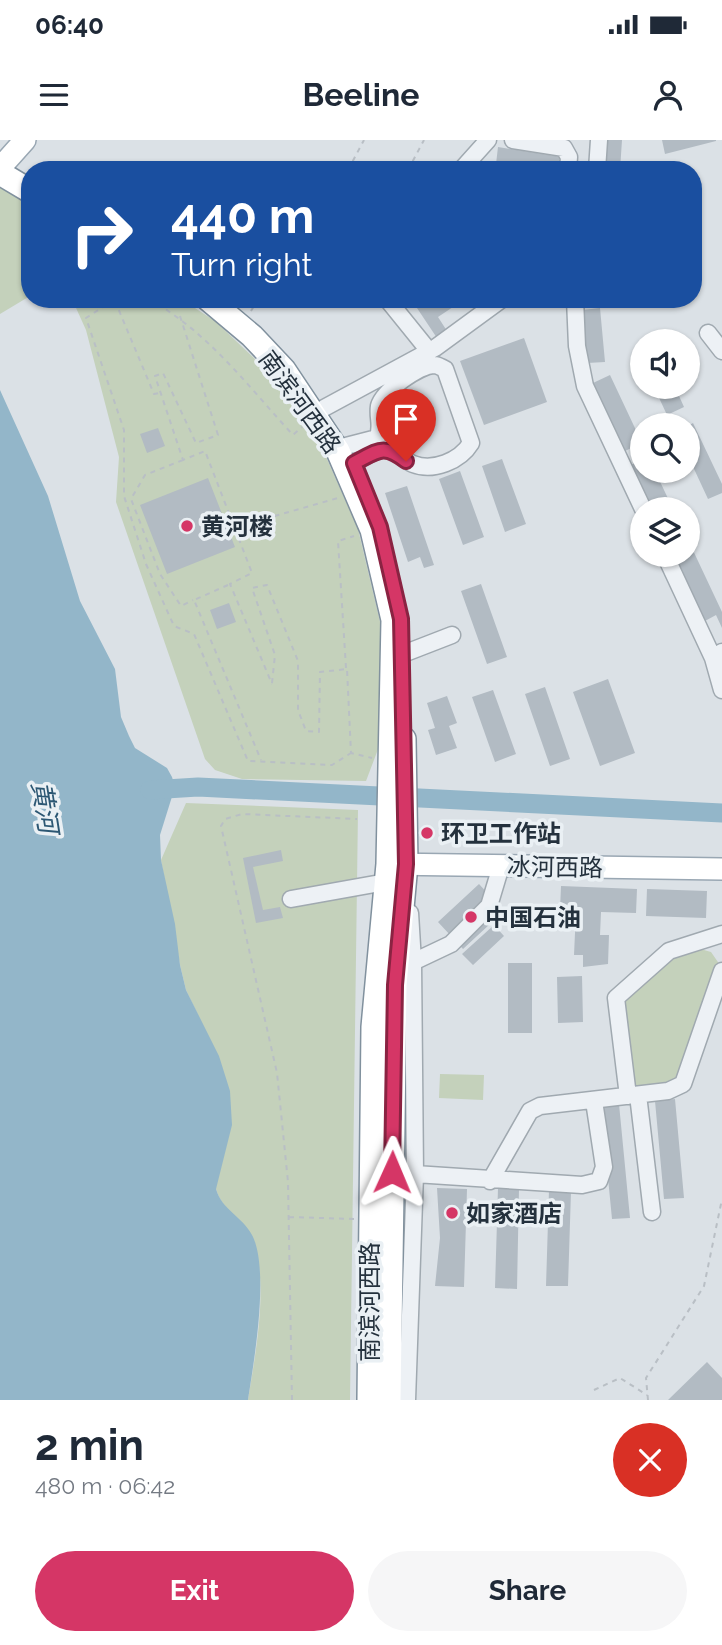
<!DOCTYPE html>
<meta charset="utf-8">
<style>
body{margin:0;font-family:Raleway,"Noto Sans SC",sans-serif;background:#f6f6f7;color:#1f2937;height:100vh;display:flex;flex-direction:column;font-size:26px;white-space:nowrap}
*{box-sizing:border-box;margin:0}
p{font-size:23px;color:#747a83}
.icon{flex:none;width:38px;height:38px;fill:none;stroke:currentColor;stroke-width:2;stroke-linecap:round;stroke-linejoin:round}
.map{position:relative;height:1260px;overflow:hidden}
.details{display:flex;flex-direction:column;background:#fff;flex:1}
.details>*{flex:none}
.hud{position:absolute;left:21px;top:21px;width:681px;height:147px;border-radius:28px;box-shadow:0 2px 5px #0004;background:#1a4fa0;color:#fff;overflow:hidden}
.controls{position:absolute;left:630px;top:189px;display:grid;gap:14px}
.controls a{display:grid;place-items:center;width:70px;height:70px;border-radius:50%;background:#fff;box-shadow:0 2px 5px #0004;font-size:35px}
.pin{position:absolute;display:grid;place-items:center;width:60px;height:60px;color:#fff;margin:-72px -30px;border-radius:50% 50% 50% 0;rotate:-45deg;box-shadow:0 0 7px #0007}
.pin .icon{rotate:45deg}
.me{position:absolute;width:77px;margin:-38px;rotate:1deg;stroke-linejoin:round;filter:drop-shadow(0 0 5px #0008)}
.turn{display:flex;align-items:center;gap:24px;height:147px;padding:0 35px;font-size:32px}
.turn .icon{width:91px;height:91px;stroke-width:2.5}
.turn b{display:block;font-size:49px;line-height:60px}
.round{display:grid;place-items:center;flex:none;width:74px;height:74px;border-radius:37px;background:#f6f6f7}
.headline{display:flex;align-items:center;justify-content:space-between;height:119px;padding:0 35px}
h1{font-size:42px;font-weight:700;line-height:52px}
.cta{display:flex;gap:14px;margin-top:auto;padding:14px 35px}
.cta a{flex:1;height:80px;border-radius:42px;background:#d53666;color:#fff;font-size:28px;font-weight:700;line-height:80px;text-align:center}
.cta a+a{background:#f6f6f7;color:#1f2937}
.status{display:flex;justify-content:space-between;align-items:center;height:49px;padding:0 35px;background:#fff;direction:ltr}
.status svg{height:19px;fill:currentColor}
header{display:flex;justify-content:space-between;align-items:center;height:91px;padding:0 35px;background:#fff;font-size:32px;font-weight:700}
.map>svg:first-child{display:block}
</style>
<div class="status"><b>06:40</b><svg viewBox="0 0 49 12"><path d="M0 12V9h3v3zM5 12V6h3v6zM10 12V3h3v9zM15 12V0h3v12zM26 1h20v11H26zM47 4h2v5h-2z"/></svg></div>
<header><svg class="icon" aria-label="menu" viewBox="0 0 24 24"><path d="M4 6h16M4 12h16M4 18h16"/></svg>Beeline<svg class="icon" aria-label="person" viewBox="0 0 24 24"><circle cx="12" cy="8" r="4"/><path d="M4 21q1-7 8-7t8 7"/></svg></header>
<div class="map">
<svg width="722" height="1260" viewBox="0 0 722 1260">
<rect width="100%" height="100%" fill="#dbe1e6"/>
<path fill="#c4d1bb" d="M0 42 30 62V156L0 174Z
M72 159H181L215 181 280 243 323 310 358 389 381 486 380 604 366 641 242 639 215 630 205 619 116 362 119 317 86 190Z
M186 663 358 670 350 1260H248C255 1216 270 1141 252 1100 244 1080 222 1071 216 1049L198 875 186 850 180 825 161 720Z
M697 808 711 812 720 825 679 937 668 946 631 947 620 863 674 815Z
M440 934 484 935 483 960 439 958Z"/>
<path fill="#93b6c9" d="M0 250 48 356 80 461 115 529 121 577 129 596 135 608 167 628 172 637 175 647 160 695 161 720 175 784 180 825 186 850 219 916 230 951 232 985 216 1049C222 1070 242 1076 252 1095 270 1129 254 1221 248 1260H0Z"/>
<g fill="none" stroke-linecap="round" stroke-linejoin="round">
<path stroke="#93b6c9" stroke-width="19" d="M150 650 198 647 722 673"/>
</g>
<path fill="#b2bbc3" d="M604 0H622L620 30H602Z
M662 0H716V1L665 14Z
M498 7 562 17 560 30H489L490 23 496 24Z
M693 104 701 132 693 134Z
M411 159H465L438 177 447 191 437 198Z
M600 168 605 222 587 223 582 170Z
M524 198 547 262 484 285 460 221Z
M610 235 642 303 625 311 593 243Z
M654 247H675L684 267 667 275Z
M693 283 722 344V353L708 359 688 316V286Z
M158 288 165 306 147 313 140 294Z
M502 319 526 384 505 392 482 326Z
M642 319V331H655L673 369H652L631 325Z
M460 331 484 397 463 405 439 339Z
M208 338 235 407 167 434 140 365Z
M407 346 434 425 424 428 420 417 408 422 385 353Z
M690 404 722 472V488L716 475 705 481 674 415H688Z
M481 444 507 517 487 524 461 451Z
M229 463 236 482 217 489 210 470Z
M608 539 635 613 600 626 573 552Z
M545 547 570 619 550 626 525 554Z
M493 550 516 614 495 622 472 557Z
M447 556 457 583 449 586 457 608 436 615 428 590 435 588 427 563Z
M281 710 283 721 253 727 263 770 280 767 283 778 256 783 243 718Z
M479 744 504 771 463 809 438 782Z
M561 746 637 749 636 773 601 772 600 795H609L608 824 583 827V815H574L576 771 560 770Z
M647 749 707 751 706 778 646 776Z
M494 785 504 796 473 825 462 814Z
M508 823H532V893H508Z
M582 836 583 882 558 883 557 837Z
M675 959 684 1058 664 1059 655 961Z
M619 964 630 1078 612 1079 601 966Z
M437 1048 467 1049 464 1147 435 1146 440 1098Z
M498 1048 519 1049 517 1149 495 1148Z
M549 1050 571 1051 568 1146H546Z
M707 1222 722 1238V1260H668Z"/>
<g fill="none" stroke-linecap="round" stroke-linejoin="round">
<g stroke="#a0a9b0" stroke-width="19">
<path id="minor" d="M513 0 564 8 569 17 568 30
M461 30 488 0
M597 30 599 0
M387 159 429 211
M575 159 577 206 585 246 643 369
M708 193 722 211
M324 268 435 208 502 159
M346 306 377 298C383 287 377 278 379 266 383 251 419 225 435 225 438 225 442 228 445 229L471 303C460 321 433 332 413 324 403 320 395 308 384 309 374 310 363 318 354 323
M665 415 713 518 722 512
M403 514 452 495
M713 518 722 550
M291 759 386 742
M413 822 451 804 489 766 501 726
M638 955 652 1072
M628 956 616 858 669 811 722 794
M415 1034 582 1045 599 1041 604 1027 594 961
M490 1041 530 971 540 966 668 951 683 944 722 831
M407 1260 415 1034 413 822 410 773"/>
</g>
<g stroke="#99a7b3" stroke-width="24">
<path id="major" d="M0 28 25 0
M388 724 722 729"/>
</g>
<g stroke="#81919e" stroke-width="26">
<path id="highway" d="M0 33 30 51
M208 159 252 196 284 230 338 311 372 390 393 480 388 724 373 887 369 1260
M389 1260 395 845 406 724 404 599"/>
</g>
<path stroke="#b9bfc5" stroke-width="2" stroke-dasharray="5 5" stroke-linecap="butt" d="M348 30 364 0
M408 30 424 0
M125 159 114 160 86 178 124 290V356L146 424 174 486 194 494 248 621 332 625 351 613
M149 159C209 193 247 245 293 295L302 287
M115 161 154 254 159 253
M251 171 258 159
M180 176 218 295 196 303 163 233 155 236 183 320 205 311 252 433 230 444 272 544
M183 320 145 335 131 359 160 434 181 466 193 460
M236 387 338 358
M228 445 194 460 261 620
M346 528 338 401 354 396
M272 543 275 515 252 448 267 445 298 521V570L306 591 319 592 320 532 347 529 351 613 372 618
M289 1077 354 1079
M594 1250 620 1238 647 1255
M292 1260 288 1042 277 933 221 686 225 679 242 674 357 679
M648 1260 646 1238 704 1146 722 1059"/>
<use href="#minor" stroke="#edf1f5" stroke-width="16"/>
<use href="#major" stroke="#fff" stroke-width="21"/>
<use href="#highway" stroke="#fff" stroke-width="23"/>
</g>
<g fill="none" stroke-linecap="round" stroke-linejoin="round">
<g stroke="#8a2342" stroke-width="18">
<path id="route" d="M392 1032 395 845 406 724 401 479 380 387 354 323C378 311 383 303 406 321"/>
</g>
<use href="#route" stroke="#d53666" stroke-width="12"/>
</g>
<g fill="#d53666" stroke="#eaf0f4" stroke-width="2.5">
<circle cx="187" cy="386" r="7"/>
<circle cx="427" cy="693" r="7"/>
<circle cx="471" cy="777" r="7"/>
<circle cx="452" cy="1073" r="7"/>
</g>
<g text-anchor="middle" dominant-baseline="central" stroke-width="7" stroke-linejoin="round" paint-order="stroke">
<g font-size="24" fill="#24313d" stroke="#eaf0f4">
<text transform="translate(300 262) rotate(54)">南滨河西路</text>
<text transform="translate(555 727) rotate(1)">冰河西路</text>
<text transform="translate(369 1162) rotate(-90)">南滨河西路</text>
</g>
<g font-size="24" font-weight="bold" fill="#24313d" stroke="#eaf0f4" text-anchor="start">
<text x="201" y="386">黄河楼</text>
<text x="441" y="693">环卫工作站</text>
<text x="485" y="777">中国石油</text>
<text x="466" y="1073">如家酒店</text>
</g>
<g font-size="26" font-style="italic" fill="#2c5773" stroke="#eaf0f4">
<text transform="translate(45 667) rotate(81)">黄河</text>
</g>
</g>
</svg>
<div class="controls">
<a><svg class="icon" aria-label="sound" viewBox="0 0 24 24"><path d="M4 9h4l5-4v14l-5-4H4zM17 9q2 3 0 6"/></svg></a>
<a><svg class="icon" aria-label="search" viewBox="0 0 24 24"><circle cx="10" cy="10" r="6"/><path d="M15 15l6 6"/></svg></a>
<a><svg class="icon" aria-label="layers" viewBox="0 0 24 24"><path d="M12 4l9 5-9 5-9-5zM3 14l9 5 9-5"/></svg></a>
</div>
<div class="pin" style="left:406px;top:321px;background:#d93025"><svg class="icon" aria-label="arrive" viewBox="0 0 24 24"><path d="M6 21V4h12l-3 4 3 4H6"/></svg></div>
<svg class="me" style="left:392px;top:1032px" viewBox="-20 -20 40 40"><path d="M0-17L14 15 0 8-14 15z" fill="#d53666" stroke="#fff" stroke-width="4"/></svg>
<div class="hud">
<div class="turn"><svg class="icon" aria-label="right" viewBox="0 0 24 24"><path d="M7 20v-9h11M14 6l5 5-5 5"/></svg><div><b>440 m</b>Turn right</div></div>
</div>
</div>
<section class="details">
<div class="headline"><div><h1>2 min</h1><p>480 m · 06:42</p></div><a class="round" style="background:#d93025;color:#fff"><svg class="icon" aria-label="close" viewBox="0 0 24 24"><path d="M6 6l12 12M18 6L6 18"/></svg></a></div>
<div class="cta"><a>Exit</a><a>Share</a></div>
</section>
